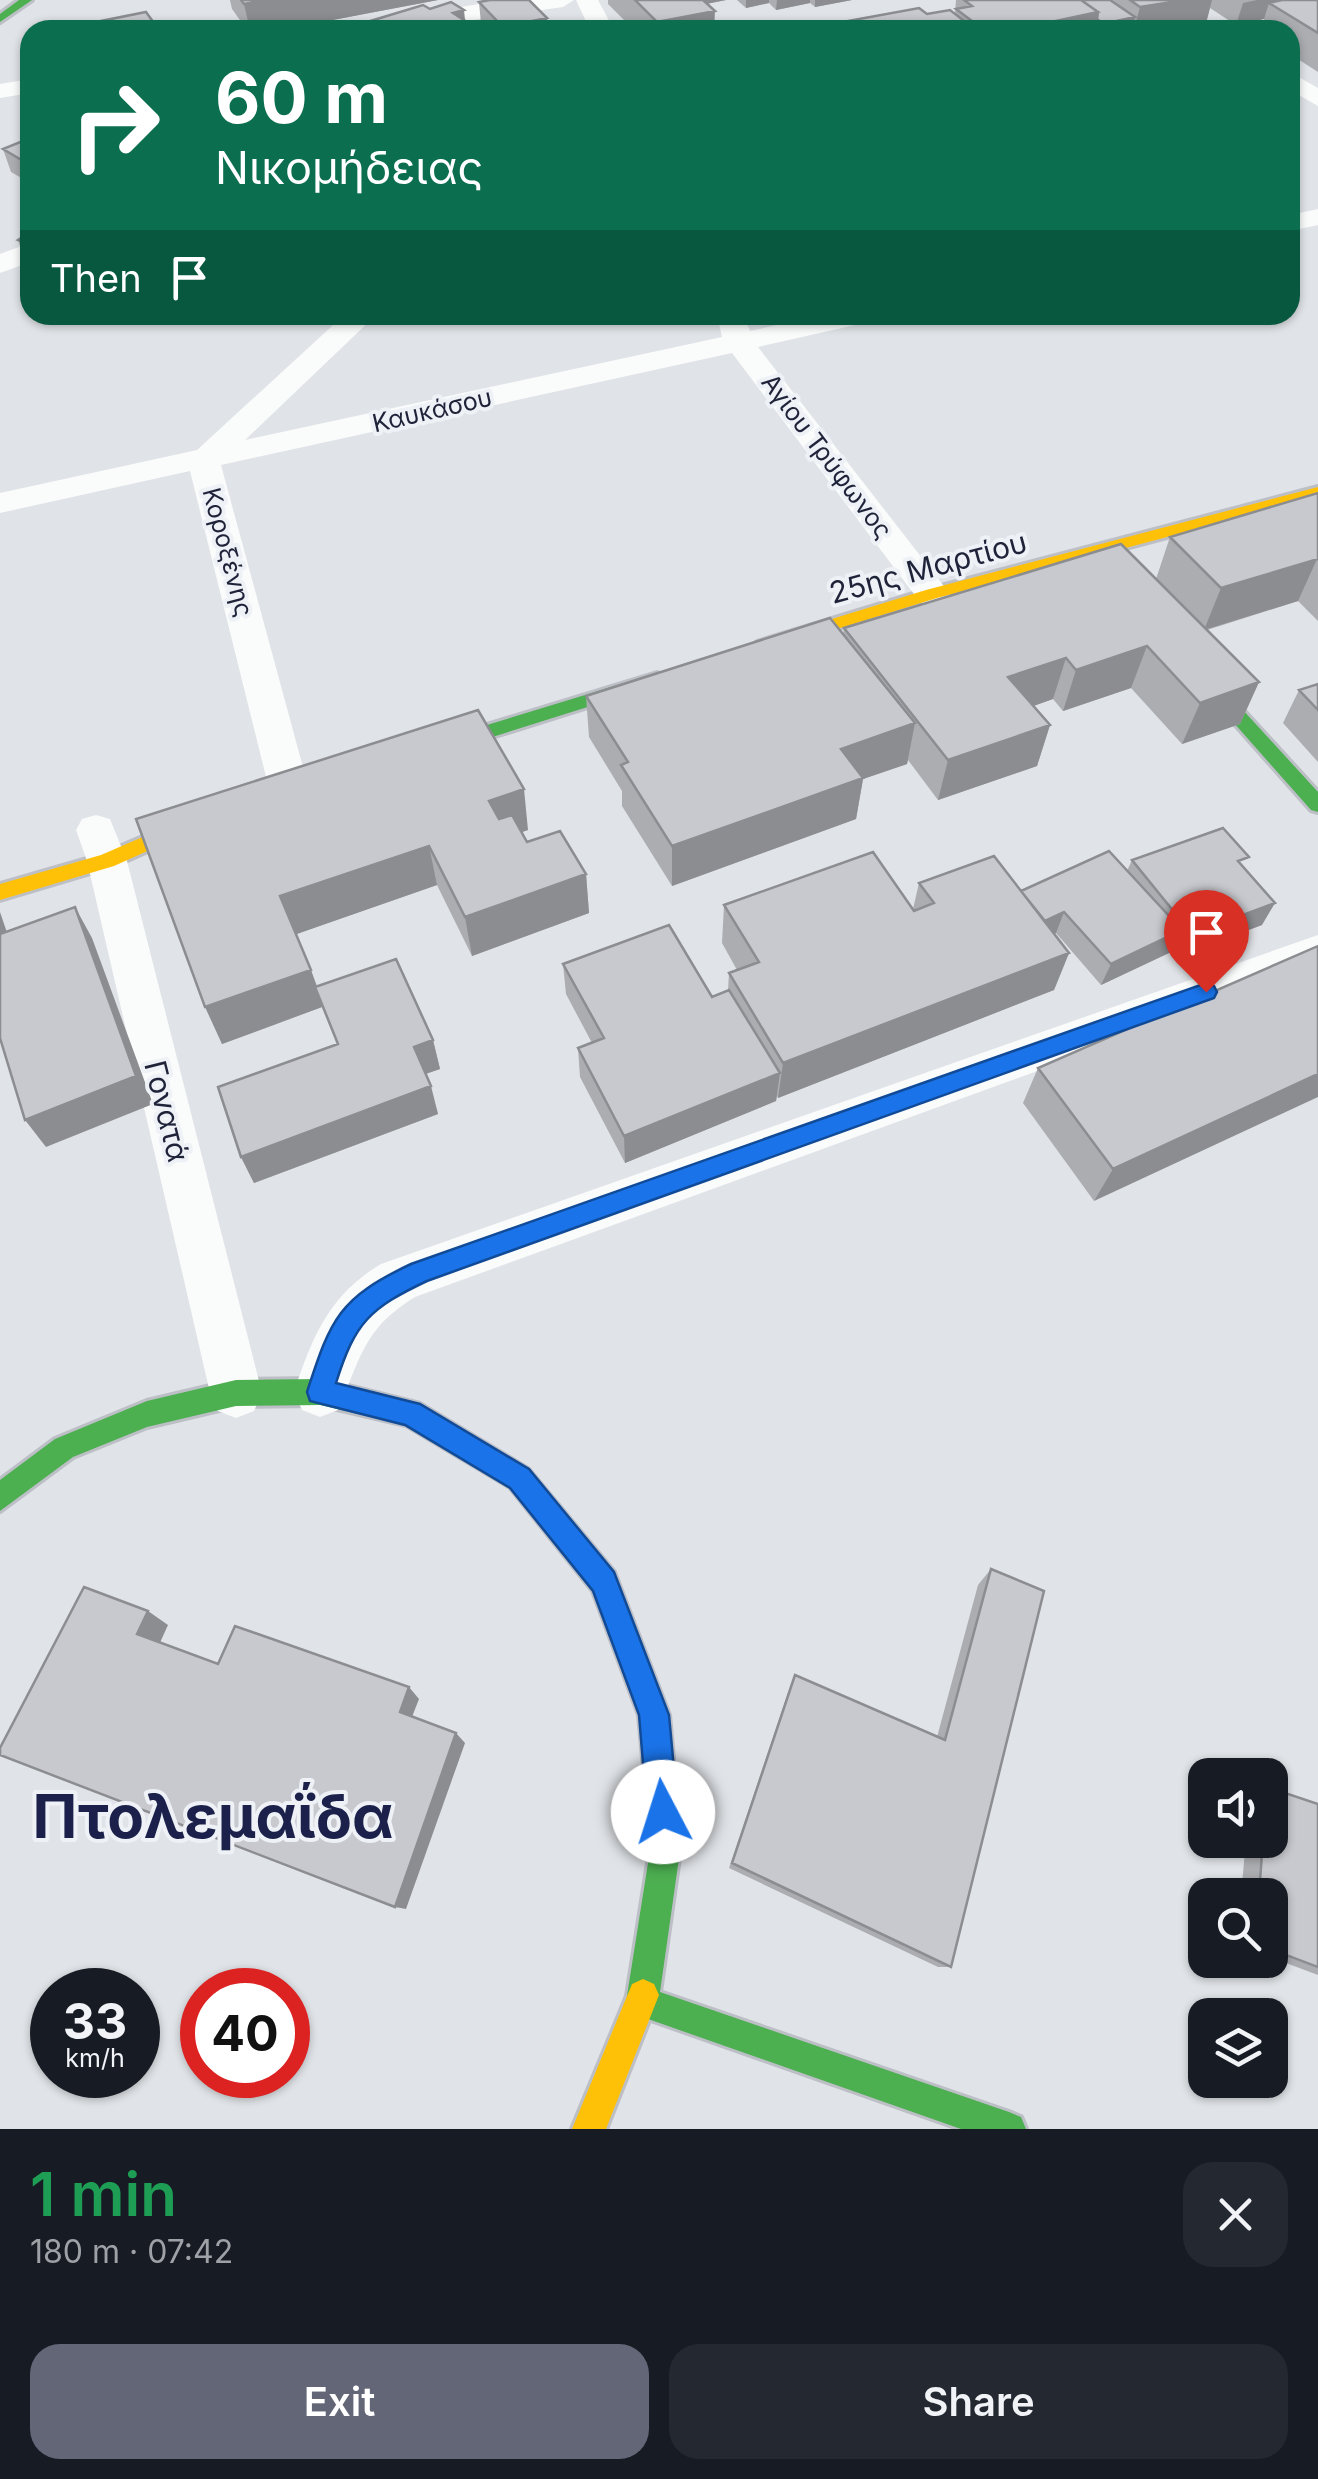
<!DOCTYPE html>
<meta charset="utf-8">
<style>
body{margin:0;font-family:Inter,sans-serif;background:#242831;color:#f1f3f6;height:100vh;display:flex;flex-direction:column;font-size:38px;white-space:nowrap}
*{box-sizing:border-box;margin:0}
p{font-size:32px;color:#9ea1a6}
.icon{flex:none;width:55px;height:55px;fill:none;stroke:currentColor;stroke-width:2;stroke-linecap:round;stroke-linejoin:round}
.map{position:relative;height:2129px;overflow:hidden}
.details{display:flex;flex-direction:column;background:#171b24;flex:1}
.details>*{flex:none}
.top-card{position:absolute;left:20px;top:20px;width:1280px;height:305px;border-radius:30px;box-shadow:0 2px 8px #0004;background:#0b6e4f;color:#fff;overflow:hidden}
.tools{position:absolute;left:1188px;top:1758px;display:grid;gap:20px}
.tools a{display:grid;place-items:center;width:100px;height:100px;border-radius:20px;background:#171b24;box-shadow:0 2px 8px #0004;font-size:50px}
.speed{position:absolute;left:30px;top:1968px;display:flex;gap:20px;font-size:50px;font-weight:700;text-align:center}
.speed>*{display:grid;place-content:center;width:130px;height:130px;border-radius:50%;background:#171b24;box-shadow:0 2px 8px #0004;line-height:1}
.speed small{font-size:25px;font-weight:400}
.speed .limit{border:15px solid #d22;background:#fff;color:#111}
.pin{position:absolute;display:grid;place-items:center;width:85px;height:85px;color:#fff;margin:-102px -42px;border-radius:50% 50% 50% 0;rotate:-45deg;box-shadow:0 0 10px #0007}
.pin .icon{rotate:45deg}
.me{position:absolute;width:110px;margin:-55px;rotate:355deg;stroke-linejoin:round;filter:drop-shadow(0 0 8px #0008)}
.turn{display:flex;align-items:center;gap:35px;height:210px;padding:0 30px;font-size:45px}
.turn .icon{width:130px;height:130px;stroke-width:2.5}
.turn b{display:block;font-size:70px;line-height:85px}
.then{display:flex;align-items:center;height:95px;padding:0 30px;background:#0003;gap:20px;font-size:38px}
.round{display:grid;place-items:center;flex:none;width:105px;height:105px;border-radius:30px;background:#242831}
.summary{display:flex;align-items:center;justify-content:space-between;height:170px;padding:0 30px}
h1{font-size:60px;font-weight:600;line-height:75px;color:#1e9e55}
.cta{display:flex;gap:20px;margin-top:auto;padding:20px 30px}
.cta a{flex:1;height:115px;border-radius:30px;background:#636676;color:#fff;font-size:40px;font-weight:600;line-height:115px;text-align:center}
.cta a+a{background:#242831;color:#f1f3f6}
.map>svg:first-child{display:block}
</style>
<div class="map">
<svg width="1318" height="2129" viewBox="0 0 1318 2129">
<rect width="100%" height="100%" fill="#e0e3e7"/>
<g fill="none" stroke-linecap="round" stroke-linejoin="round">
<g stroke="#bdbfc6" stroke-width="6">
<path id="fast" d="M19 0H32L0 22V14Z
M1193 660 1199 662 1318 792V812L1311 810 1187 670V662Z
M657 673 666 679 664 683 419 760 409 753 412 748Z
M320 1379 420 1404 528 1469 614 1572 669 1715 681 1844 660 1992 1009 2112 1021 2117 1026 2129H961L631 2013 626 2002 651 1844 639 1715 593 1591 510 1487 406 1425 320 1405 236 1406 147 1427 73 1457 0 1511V1480L55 1439 147 1401 236 1380Z"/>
</g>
<g stroke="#bdbfc6" stroke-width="6">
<path id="slow" d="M1318 487V497L937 598 763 652 754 646 757 642 926 590Z
M212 807 222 814 219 819 114 866 0 900V884L101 855Z
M643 1979 654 1984 659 1995 606 2129H572L632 1984Z"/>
</g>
<path fill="#fafbfb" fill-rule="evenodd" d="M502 0H574L563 7 405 30H356L368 23Z
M576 0H598L614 30H590Z
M1318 9V23L1278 30H1226L1238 23Z
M1290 72 1318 88V106L1290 90Z
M30 79V93L0 98V84Z
M1318 209V225L1290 231V215Z
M30 243V262L0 273V254Z
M344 315H376L245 440 722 337 717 315H743L750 331 822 315H878L873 321 758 347 950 594 944 602 932 606 920 602 732 353 221 465 310 793 304 803 290 807 276 803 270 793 190 471 0 513V493L197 450Z
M96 815 110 819 127 861 262 1393 254 1411 236 1418 218 1411 210 1393 87 861 76 830 82 819Z
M1318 935V969L415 1297C363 1329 361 1358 338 1410L320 1417 302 1410 294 1392C312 1337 330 1294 381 1264Z"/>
<use href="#fast" fill="#4caf50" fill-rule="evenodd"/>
<use href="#slow" fill="#ffc107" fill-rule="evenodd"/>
</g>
<path fill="#abadb1" d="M230 0H438L280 30H247L232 9Z
M608 0H726L707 4 714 30H634L608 4Z
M737 0H852L815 7 810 3 776 10 769 3 746 8Z
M956 0H1318V72L1290 54V30H1260L1264 19 1236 25 1210 8 1205 27 1186 30H799L927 14 955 13Z
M479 2 548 30H486L481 24Z
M30 138V183L11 172 3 149Z
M30 232V273L18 240Z
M1318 493V621L1298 601 1207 630 1259 682 1240 724 1182 744 1131 688 1063 711 1053 699 1033 706 1050 725 1037 766 938 800 908 760 907 764 863 779 856 819 672 886 622 806V791L589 737 586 696 843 634 844 628 1156 579 1170 537Z
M1318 684V762L1283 723 1299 690Z
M136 819 528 830 522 832 527 842 586 874 589 913 472 956 437 885 296 934 317 986 433 1040 440 1069 426 1074 438 1114 254 1183 241 1157 337 1044 322 1007 222 1044Z
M1132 860 1244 867 1262 925 1181 955 1174 946 1171 952 1101 985 1056 933 1054 934 1069 953 1054 990 778 1098 777 1096 776 1101 625 1163 580 1077 578 1048 592 1043 566 994 563 964 712 997 728 991 729 973 737 970 722 943 724 905 913 909 919 883 1021 891 1127 871Z
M1318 946 1094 1201 1023 1103 1038 1068Z
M991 1569 951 1967H938L729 1868 790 1687 795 1675 937 1737 978 1585Z
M1318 1804V1975L1270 1957V1895H1241L1246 1840H1270Z"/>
<path fill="#8b8d90" d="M266 0H438L280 30H250L244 4Z
M679 0H726L679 9Z
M746 0H769V3L746 8Z
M777 0H810V3L776 10Z
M815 0H852L815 7Z
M1185 0H1212L1205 27 1186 30H1134L1140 7Z
M1257 0H1295L1269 3 1264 19 1236 25 1243 3Z
M464 10 466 30 475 27 476 30H454L453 13Z
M715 11 714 30H657V22Z
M1098 12 1094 30H1014Z
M1135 17 1132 30H1102L1103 24Z
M547 18 548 30H503V27Z
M1297 174 1290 193V176Z
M1317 559 1298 601 1204 630 1221 588Z
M1147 646 1131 688 1063 711 1076 670Z
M1066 658 1053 699 997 719 1008 677Z
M1259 682 1240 724 1182 744 1200 703Z
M915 723 907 764 863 779 856 819 672 886V846L841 749Z
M1050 725 1037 766 938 800 948 760Z
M524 789 528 830 495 841 489 801Z
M429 846 437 885 294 935 280 896Z
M586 874 589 913 472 956 465 917Z
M1275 903 1262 925 1181 955 1192 934Z
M75 907 92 938 153 1104 46 1147 25 1120Z
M0 912 18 965 0 937Z
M1064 912 1056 933 1037 942 1045 921Z
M1182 930 1171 952 1101 985 1111 964Z
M1069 953 1054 990 778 1098 783 1063Z
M311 970 324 1007 315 987 322 1007 222 1044 205 1007Z
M433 1040 440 1069 422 1075 414 1047Z
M780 1073 776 1101 625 1163 624 1136Z
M1318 1074V1097L1094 1201 1113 1169Z
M431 1086 438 1114 254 1183 241 1157Z
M148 1611 168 1625 158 1647 137 1634Z
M409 1687 419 1699 410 1722 400 1712Z
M456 1733 465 1743 406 1909 395 1907Z"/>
<path fill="#c7c9ce" stroke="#8b8d90" stroke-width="2.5" d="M241 0H266L244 4Z
M490 0H529L547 18 503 27 479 2Z
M635 0H703L715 11 657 22Z
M964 0H1081L1098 12 1014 30H984L956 9 972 6Z
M1081 0H1110L1135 17 1103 24 1097 19 1098 12Z
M1130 0H1185L1140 7Z
M1282 0H1318V33L1269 3Z
M451 2 464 10 453 13 475 27 465 30H379L367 22 423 5 430 9Z
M919 8 927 14 950 10 976 30H799Z
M146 12 159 30H56Z
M30 138V165L3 149Z
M30 232V245L18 240Z
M1318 493V559L1221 588 1170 537Z
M1121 544 1259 682 1200 703 1147 646 1076 670 1066 658 1008 677 1050 725 948 760 844 628Z
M830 618 915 723 841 749 863 778 672 846 621 765 628 762 586 696Z
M1318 684V710L1299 690Z
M478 710 524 789 489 801 499 819 512 815 527 842 560 831 586 874 465 917 429 846 280 896 311 970 205 1007 136 819Z
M1223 828 1249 857 1238 861 1275 903 1192 934 1132 860Z
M1109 851 1182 930 1111 964 1064 912 1045 921 1021 891Z
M873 852 914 911 934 903 919 883 994 856 1069 953 783 1063 729 973 759 962 724 905Z
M75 907 136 1076 25 1120 0 1038V934Z
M669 925 712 997 729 990 780 1073 624 1136 578 1048 604 1038 563 964Z
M1318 946V1074L1113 1169 1038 1068Z
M396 959 433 1040 414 1047 431 1086 241 1157 218 1087 338 1044 315 987Z
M991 1569 1044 1591 951 1967 732 1863 795 1675 945 1740Z
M84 1587 148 1611 137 1634 218 1664 235 1626 409 1687 400 1712 456 1733 395 1907 0 1755V1748Z
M1270 1788 1318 1804V1967L1270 1949V1895H1259L1263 1840H1270Z"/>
<path fill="#1a73e8" stroke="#114b97" stroke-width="2.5" d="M1206 983 1214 986 1217 992 1214 998 427 1281C370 1308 355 1322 336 1383L420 1404 529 1469 614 1572 669 1715 678 1812 674 1822 663 1827 652 1822 647 1812 639 1715 593 1591 510 1488 405 1425 310 1401 307 1392C331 1318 339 1298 411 1264Z"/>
<g text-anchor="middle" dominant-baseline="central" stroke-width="8" stroke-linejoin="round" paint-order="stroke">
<g font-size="25" fill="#1f2339" stroke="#eef1f6">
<text transform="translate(432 410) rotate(-13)">Καυκάσου</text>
<text transform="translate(827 456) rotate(53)">Αγίου Τρύφωνος</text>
<text transform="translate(228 552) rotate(75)">Κοροξένης</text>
</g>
<g font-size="30" fill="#1f2339" stroke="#eef1f6">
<text transform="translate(928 567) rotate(-15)">25ης Μαρτίου</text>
<text transform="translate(167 1111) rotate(76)">Γονατά</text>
</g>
<g font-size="60" font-weight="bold" fill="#1b214b" stroke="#eef1f6">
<text x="213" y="1816">Πτολεμαΐδα</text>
</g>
</g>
</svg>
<div class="tools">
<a><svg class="icon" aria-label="sound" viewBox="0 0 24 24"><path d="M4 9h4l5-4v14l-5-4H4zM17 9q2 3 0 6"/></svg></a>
<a><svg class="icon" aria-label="search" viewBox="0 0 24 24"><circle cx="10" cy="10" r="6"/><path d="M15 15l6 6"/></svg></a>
<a><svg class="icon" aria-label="layers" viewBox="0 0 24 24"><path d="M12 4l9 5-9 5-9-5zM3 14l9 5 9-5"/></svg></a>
</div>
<div class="speed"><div>33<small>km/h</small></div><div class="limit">40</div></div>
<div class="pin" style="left:1206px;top:992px;background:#d93025"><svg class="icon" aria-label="arrive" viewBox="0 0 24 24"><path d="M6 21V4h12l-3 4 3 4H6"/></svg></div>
<svg class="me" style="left:663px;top:1812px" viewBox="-20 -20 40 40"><circle r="19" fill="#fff"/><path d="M0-13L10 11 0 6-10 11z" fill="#1a73e8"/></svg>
<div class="top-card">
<div class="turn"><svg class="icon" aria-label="right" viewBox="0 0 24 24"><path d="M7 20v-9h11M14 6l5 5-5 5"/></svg><div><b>60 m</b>Νικομήδειας</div></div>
<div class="then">Then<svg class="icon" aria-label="arrive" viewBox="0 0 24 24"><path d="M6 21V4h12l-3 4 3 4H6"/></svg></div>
</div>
</div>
<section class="details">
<div class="summary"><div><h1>1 min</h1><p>180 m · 07:42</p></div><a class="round"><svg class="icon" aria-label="close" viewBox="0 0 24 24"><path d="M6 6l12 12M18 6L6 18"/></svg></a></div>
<div class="cta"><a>Exit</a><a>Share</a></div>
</section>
